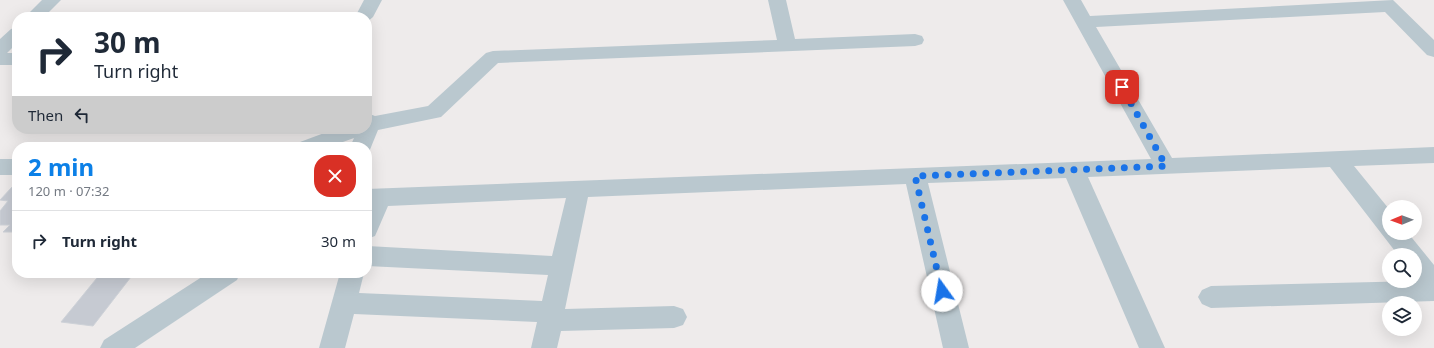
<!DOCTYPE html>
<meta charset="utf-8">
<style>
body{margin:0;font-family:"Noto Sans",sans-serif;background:#f6f6f7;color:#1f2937;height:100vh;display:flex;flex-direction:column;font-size:15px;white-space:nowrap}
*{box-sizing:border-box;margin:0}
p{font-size:13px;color:#747a83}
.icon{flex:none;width:22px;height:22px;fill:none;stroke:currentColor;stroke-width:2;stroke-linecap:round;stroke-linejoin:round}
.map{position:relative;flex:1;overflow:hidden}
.sheet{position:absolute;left:12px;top:142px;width:360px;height:136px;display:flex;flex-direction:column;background:#fff;border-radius:16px;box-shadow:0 4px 16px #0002}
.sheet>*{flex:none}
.banner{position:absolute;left:12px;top:12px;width:360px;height:122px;border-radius:16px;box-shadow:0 4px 16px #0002;background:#fff;color:#1f2937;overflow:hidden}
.needle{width:26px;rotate:269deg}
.buttons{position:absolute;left:1382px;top:200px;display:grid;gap:8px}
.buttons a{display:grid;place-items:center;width:40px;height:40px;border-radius:50%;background:#fff;box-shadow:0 4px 16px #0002;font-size:20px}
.pin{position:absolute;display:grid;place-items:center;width:34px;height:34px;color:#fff;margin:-17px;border-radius:8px;box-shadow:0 2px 6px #0006}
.me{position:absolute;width:44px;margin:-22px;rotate:347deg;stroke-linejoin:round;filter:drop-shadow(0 0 3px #0008)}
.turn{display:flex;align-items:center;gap:14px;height:84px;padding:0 16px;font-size:18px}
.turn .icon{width:52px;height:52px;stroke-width:2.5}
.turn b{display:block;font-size:28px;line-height:34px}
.then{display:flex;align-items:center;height:38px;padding:0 16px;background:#0003;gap:8px;font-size:15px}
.round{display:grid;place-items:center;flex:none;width:42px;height:42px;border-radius:16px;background:#f6f6f7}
.head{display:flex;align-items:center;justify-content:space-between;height:68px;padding:0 16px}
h1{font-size:24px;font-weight:700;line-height:30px;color:#0c80e7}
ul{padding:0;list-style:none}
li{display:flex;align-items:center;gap:12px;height:60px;padding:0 16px;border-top:1px solid #e0e1e3}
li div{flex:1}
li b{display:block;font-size:15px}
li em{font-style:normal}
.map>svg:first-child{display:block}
</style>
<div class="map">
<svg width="1434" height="348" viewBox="0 0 1434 348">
<rect width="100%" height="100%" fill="#eeebeb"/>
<path fill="#c6cad2" stroke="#ced2d8" d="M12 187H17V232H3L10 225H0V211L8 201 0 200Z
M101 273H134L93 326 61 322Z"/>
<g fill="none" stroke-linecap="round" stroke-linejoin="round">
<path fill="#bac8cf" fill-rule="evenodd" d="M42 0H61L44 17H25Z
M364 0H382L373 17 367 22V17H355Z
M768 0H786L795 39 915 34 922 36 924 40 922 44 915 46 498 63 441 117 378 130 369 152 367 153V147H350L354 138 329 147H297L300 142 335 129H367V113L375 116 428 106 486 53 493 51 777 40Z
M1063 0H1081L1090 16 1393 0 1434 40V57L1427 55 1385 12 1096 27 1172 158 1434 147V163L1354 166 1389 209V233H1408L1434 265V301L1211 308 1202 304 1198 297 1202 290 1211 286 1418 281 1415 277V255H1398L1330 167 1088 177 1165 348H1139L1066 178 928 183 969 348H943L906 184 588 197 565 309 674 306 683 309 687 317 683 325 674 328 561 331 557 348H531L537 322 354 314 345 348H319L340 273H364L359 293 542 301 548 275 367 266V246L552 256 566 198 388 206 375 236 367 239V189L1151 159Z
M17 27V43L7 53H17V65H0V39L11 29Z
M0 159H17V175H0Z
M208 273H240L237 280 135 348H100L104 340Z"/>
</g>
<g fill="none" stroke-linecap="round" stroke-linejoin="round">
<path stroke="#1a73e8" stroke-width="7" stroke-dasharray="0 12.6" d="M942 291 915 176 1166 166 1122 87"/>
</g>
</svg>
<div class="buttons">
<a><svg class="needle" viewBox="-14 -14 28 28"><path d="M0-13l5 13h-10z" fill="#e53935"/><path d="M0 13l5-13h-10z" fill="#747a83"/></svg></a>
<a><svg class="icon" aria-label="search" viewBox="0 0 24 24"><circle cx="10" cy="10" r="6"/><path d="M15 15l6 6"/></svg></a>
<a><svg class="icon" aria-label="layers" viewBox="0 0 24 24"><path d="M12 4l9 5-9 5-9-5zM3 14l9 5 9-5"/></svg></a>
</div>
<div class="pin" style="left:1122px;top:87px;background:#d93025"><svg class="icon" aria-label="arrive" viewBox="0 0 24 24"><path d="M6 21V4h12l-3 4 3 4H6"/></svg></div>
<svg class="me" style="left:942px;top:291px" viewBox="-20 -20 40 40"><circle r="19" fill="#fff"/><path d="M0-13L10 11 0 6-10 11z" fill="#1a73e8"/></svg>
<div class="banner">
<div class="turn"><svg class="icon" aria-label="right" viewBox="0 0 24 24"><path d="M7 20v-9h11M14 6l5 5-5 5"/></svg><div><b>30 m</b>Turn right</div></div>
<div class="then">Then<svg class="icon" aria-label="left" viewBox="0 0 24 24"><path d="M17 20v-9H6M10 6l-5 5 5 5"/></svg></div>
</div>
<section class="sheet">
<div class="head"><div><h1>2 min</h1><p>120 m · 07:32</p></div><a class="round" style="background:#d93025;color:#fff"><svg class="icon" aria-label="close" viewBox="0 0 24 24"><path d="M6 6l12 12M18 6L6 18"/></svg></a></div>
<ul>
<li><svg class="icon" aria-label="right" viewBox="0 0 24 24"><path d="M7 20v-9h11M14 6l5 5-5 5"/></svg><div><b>Turn right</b></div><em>30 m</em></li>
</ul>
</section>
</div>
